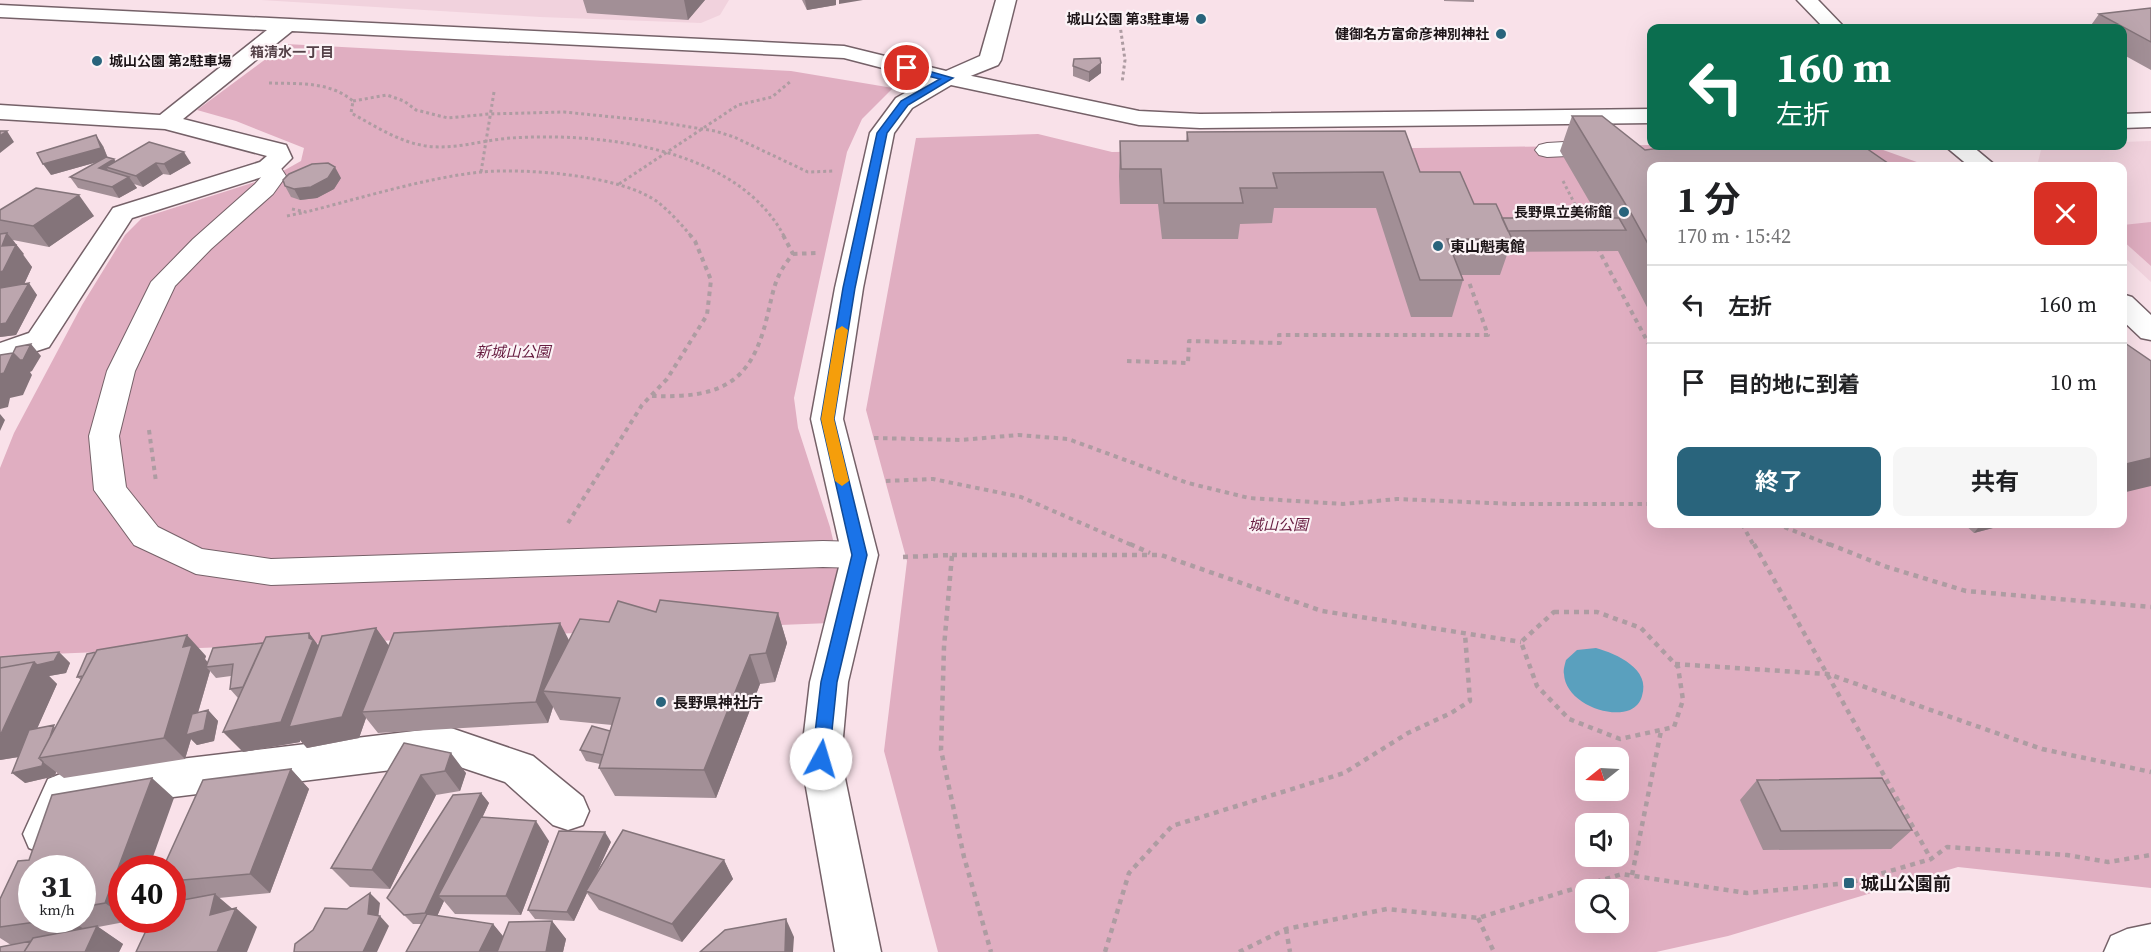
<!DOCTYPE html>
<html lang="ja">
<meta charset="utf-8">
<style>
body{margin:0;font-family:"Source Serif 4","Noto Sans JP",serif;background:#f6f6f6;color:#202124;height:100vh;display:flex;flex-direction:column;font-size:22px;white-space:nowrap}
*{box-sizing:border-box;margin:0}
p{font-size:20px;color:#757577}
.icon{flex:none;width:33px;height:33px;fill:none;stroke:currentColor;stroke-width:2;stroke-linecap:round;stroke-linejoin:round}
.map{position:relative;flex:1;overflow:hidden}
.panel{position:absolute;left:1647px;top:162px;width:480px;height:366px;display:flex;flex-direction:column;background:#fff;border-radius:12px;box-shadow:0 6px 24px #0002}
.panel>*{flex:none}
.hud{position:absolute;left:1647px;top:24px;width:480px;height:126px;border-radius:12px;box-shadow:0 6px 24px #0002;background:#0b6e4f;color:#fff;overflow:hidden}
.needle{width:39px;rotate:252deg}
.buttons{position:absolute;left:1575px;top:747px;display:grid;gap:12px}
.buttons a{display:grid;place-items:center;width:54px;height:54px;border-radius:12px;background:#fff;box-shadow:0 6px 24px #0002;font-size:30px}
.speed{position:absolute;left:18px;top:855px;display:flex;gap:12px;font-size:30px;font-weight:700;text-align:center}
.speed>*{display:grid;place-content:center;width:78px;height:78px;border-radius:50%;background:#fff;box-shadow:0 6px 24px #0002;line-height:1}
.speed small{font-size:15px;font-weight:400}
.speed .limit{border:9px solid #d22;background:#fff;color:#111}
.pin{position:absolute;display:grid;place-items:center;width:51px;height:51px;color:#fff;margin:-26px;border:3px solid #fff;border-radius:50%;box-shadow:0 2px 6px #0007}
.me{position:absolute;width:66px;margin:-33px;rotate:6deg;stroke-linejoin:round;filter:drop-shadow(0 0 4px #0008)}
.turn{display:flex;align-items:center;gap:21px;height:126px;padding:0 30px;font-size:27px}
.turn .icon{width:78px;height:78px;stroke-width:2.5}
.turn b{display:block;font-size:42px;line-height:51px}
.round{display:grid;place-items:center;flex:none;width:63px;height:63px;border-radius:12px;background:#f6f6f6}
.head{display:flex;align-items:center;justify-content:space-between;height:102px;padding:0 30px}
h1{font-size:36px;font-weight:700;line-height:45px}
.cta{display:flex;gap:12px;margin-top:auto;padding:12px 30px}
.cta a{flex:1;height:69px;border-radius:12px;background:#29647c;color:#fff;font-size:24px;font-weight:700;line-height:69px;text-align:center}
.cta a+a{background:#f6f6f6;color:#202124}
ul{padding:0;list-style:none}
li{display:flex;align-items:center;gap:18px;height:78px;padding:0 30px;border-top:2px solid #e0e0e0}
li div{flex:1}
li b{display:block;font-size:22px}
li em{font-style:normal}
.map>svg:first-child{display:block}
</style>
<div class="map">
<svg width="2151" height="952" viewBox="0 0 2151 952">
<rect width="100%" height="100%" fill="#f9e1e9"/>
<path fill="#f1d2dd" d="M261 0H729L720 15 701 23 540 17Z
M2151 141V282L2123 256 2122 166H2037L2042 146H2122L2123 142Z"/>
<path fill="#e0aec1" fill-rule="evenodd" d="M286 44 791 71 893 88 862 119 847 152 794 398 798 428 830 527 841 574 830 623 0 656V468L14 433 82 305 125 235 142 218 274 176 301 161 304 148 236 121 197 110Z
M1038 134 1112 152 1651 145 1872 146 1928 166H1652V524H2122L2123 348 2151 375V888L1958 867 1728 936 1656 952H938L884 751 907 561 866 410 916 138ZM1586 758H1618V790H1586ZM1586 824H1618V856H1586ZM1586 890H1618V922H1586Z
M2151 222V266L2122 240 2123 225Z"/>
<path fill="#5aa0be" d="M1596 648C1617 654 1651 669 1642 696 1640 703 1636 707 1630 710 1607 719 1565 701 1564 674 1563 670 1565 664 1566 660L1577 650Z"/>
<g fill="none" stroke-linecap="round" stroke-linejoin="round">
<g stroke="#756168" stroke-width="2">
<path id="pedestrian" d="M1599 140 1607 142 1611 147 1608 154 1547 157 1539 155 1535 150 1539 145 1547 143Z
M269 160 277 162 286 176 273 194 211 249 175 286 135 371 119 436 126 487 158 527 202 549 271 559 823 541 860 542 872 546 877 555 872 564 860 568 823 567 271 585 196 574 134 545 94 490 89 436 107 371 151 282 193 239 255 184 262 176 257 167 261 162Z"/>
</g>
<g stroke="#756168" stroke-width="3">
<path id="minor" d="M996 0H1016L1001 60 998 65 948 85 844 58 292 31 183 119 286 145 292 158 278 172 132 218 49 347 0 363V343L29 333 113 208 260 162 267 156 165 129 0 119V105L160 115 267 30 0 17V5L844 46 946 71 980 56Z
M2151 113V127L2122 128V114Z
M448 727 533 756 583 797 589 811 583 825 568 830 553 825 505 782 448 763 76 809 59 848 44 854 29 848 23 834 48 779 63 773Z"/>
</g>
<g stroke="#756168" stroke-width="3">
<path id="tertiary" d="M1797 0H1818L1845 28H1824Z
M948 71 1139 111 1200 114 1652 109V123L1200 128 1139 125 951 85 912 108 894 133 863 288 843 419 878 555 848 682 841 759 881 952H835L801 759 810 682 842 555 811 419 835 288 870 133 896 98 940 73Z
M1945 146H1972L1996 166H1969Z
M2122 294 2132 297 2151 315V340L2141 338 2122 320Z
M2151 924V952H2104L2111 936 2127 929Z"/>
</g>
<path stroke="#ae9ca2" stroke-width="3" stroke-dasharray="3 3" stroke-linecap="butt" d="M1119 18 1125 60 1122 83
M269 83C299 84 329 81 353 101L351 113C375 126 399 142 426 146 455 150 483 140 511 138 602 132 737 148 784 236
M353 101 387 95 404 101 416 110 448 118 489 114 564 112 653 121 715 131 734 137 808 172 834 171
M481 172 494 92
M1563 181 1584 222
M619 184 738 105 772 97 791 81
M292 209 306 212C361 198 425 178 481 172 526 168 623 175 659 203 671 213 682 225 691 236
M287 216 306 212"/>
<path stroke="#ae9ca2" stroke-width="4" stroke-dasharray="4.5 4.5" stroke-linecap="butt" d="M1597 247 1652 350
M793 254 816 253
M1127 361 1188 363 1189 341 1280 343 1279 335H1488L1469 282
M652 396C718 398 751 386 767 317 774 289 774 277 793 254L783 235
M149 430 156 482
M874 438 961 440 1018 435 1068 439 1188 483 1249 498 1343 504 1397 499 1514 504H1652
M886 481 933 479 1021 497 1134 546
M568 523 642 405 667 379 707 315 711 280 695 241 690 235
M1742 524 1754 546
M1776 524 1833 546"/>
<path stroke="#ae9ca2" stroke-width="4.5" stroke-dasharray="5 5" stroke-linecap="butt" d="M1130 544 1150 553
M1754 544 1931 859
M1829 544 1887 567 1966 591 2151 607
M952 555H1161L1322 611 1521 642
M903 557 952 555 944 647 941 750 964 857 991 952
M1554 612H1597L1641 628 1678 667 1683 700 1674 727 1620 739 1569 719 1537 686 1521 642Z
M1675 664 1828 674 2042 749 2151 772
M1632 875 1661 731
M1478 918 1494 952
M1286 929 1290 952
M1105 952 1129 873 1172 826 1344 773 1408 733 1451 713 1470 701 1465 634
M1239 952 1286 929 1387 909 1478 918 1622 874 1747 893 1849 883 1931 859 1947 847 2067 855 2108 862 2151 855"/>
<use href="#pedestrian" fill="#fff" fill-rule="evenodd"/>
<use href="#minor" fill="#fff" fill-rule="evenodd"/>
<use href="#tertiary" fill="#fff" fill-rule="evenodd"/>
</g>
<path fill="#a28f96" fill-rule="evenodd" d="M583 0H705L688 20 587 13Z
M802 0H836V5L807 10Z
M1444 0H1474V2L1444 1Z
M2151 8V70L2122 54V28H2089L2099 14Z
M1101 63V73L1089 82 1073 76V66Z
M1572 116 1652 166V317L1618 251 1508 252 1500 275H1461L1463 280 1452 317H1411L1376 208H1274L1272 223 1240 224 1238 239H1162L1158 204H1120L1119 176 1120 141H1186L1187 132 1420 172 1474 204 1502 218H1599L1560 151Z
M103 146 108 158 114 159 115 162 191 163 170 175 163 174 143 187 134 184 137 188 119 198 78 188 70 177 97 162 51 175Z
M341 178 334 189 317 198 300 200 291 197 285 186Z
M0 210 94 216 49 247 13 240 32 267 24 284 37 295 16 335 0 337Z
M1964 524H2008L1974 533Z
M656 612 778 613 787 643 775 682 760 684 716 798 615 796 599 768 600 764 586 761 580 750 610 731 612 725 560 720 553 707 548 723 378 733 366 718 359 738 307 748 300 740V742L243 752 238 698 230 689 231 676 216 678 210 671 198 713 208 710 218 721 214 741 197 745 191 739 185 759 64 778 56 772 55 776 25 783 18 757 0 760 59 652 70 663 66 673 49 676 57 684 37 728 56 727 81 680 77 677 206 656 205 659 207 662 263 643 309 633 318 646 376 628 389 646 569 640 609 622Z
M404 743 466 773 460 791 436 795 390 889 350 887 331 868Z
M291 769 309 789 270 893 219 898 232 909 257 927 179 901 172 896V868Z
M1757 780 1912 830 1891 849 1763 850 1740 800Z
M481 793 489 803 482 818 549 841 521 915 455 914 444 901 437 916 493 924 503 937 552 921 566 939 563 952 422 924H413L387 898Z
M174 798 122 868V920H131L130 921 98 927 123 944 119 952H0L11 945 0 938V899L29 860ZM82 868V920H32Z
M611 842 594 878 724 860 733 879 682 942 599 910 587 893 574 921 535 919 528 910Z"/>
<path fill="#84747a" d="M684 0H705L688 20Z
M805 0H836V5L807 10Z
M839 0H863L839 4Z
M1101 63V73L1089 82V72Z
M7 131 14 142 0 153V136Z
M96 135 103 146 108 159 51 175 43 164Z
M184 152 191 163 170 175 164 164Z
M114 159 121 170 106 167 112 176 99 168Z
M156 163 163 174 143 187 136 176Z
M335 167 341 178 334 189 317 198 300 200 294 189Z
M129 177 137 188 119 198 112 187Z
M79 195 94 216 49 247 33 226Z
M7 233 24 254 23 255 32 267 20 293 0 296V272L2 246Z
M29 283 37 295 16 335 0 337V324Z
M31 344 41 356 32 371 30 372 32 375 23 395 10 398 8 407 0 409V374L13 353Z
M0 414 5 420 0 431Z
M2151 458V486L2122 493V465Z
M1981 524H2008L1974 533Z
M778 613 787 643 775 682 766 653Z
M560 623 571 644 543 691 553 707 548 723 536 702Z
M376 628 391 649 362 712 366 718 359 738 307 748 300 740V742L243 752 223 732 309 638V633L330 661Z
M187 635 206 656 205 659 211 666 206 667 210 671 192 733 208 710 218 721 214 741 197 745 191 739 185 759 164 738 183 647Z
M59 652 70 663 66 673 49 676 57 684 25 756 0 760V736L34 662Z
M750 655 760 684 716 798 704 770Z
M451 753 466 773 460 791 445 771Z
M43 762 56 772 55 776 25 783 12 773Z
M291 769 309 789 270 893 250 874Z
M421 775 436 795 390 889 372 870Z
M152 778 174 798 149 868H122V915L105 903Z
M481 793 489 803 446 896H438L444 901 434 923 425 913Z
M536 821 549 841 521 915 506 896Z
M605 832 611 842 588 892 586 891 587 893 574 921 567 912Z
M724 860 733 879 682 942 672 924Z
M370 893 380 903 378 919 380 916 389 926 377 952H363Z
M215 894 235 911 236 908 257 927 247 952H217L210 915Z
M786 919 794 937 793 952H785Z
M53 920H70L84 929 79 937Z
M142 920H159L165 937Z
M552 921 566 939 563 952H546Z
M493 924 508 942 503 952H479Z
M97 926 123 944 119 952H85Z"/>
<path fill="#bca6ae" stroke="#84747a" stroke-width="1.5" d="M2151 8V42L2099 14Z
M1100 58 1101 63 1089 72 1073 66 1074 59Z
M1572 116H1602L1645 150 1677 146H1863L1892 166H1652V251L1632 215Z
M0 131H7L0 136Z
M1405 131 1420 172H1460L1474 204H1496L1512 239H1447L1463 280H1420L1383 172 1273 173 1277 188H1240L1243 203H1164L1161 169H1121L1120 141H1188L1187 132Z
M96 135 101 148 43 164 37 153Z
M149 142 184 152 164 164 156 163 136 176 106 167Z
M106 157 114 159 99 168 129 177 112 187 70 177Z
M328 163 335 167 328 178 311 187 294 189 285 186 283 180 289 174 312 164Z
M36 188 79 195 33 226 0 220V210Z
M1502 218H1619L1626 230 1508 231Z
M7 233 2 246 16 245 3 271 0 272V234Z
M29 283 6 323 0 324V288Z
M2122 341 2151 361V458L2122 465Z
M31 344 23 360H20L13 353 16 347Z
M13 353 4 373 0 374V355Z
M660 600 778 613 766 653 750 655 704 770 599 768 620 698 543 691 580 619 609 622 618 601 656 612Z
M560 623 536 702 362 712 394 633Z
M376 628 342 717 289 727 322 636Z
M309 633V638L313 640 281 722 223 732 266 637Z
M187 635 183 647 192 645 164 738 39 758 97 650Z
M263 643 243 687 230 689 233 664 206 667 213 648Z
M59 652 54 661 37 665 34 662 0 668V657Z
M96 652 83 676 77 677 87 654Z
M34 662 0 736V668Z
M208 710 204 730 186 735 192 714Z
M54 725 50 737 39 758 43 762 42 766 12 773 29 730Z
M592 726 610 731 603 755 580 750Z
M404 743 451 753 445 771 421 775 372 870 331 868Z
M291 769 250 874 172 881V868H163L203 780Z
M152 778 105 903 82 907V868H32V920H50L0 927V899L18 861 29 860 52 795Z
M1882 778 1912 830 1781 831 1757 780Z
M481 793 425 913 404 915 387 898 453 795Z
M481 817 536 821 506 896H438Z
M623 830 724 860 672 924 586 891Z
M559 831 605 832 567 912 528 910Z
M370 893 368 914 380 916 363 952H294L295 944 313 930 325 908 347 909Z
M215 894 210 915 236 908 217 952H136L151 920H172V902Z
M427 914 493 924 479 952H406Z
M786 919 785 952H700L725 930Z
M552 921 546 952H497L509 922Z
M97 926 85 952H24L33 938Z
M31 941 24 952H0V947Z"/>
<path fill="#1a73e8" stroke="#114b97" stroke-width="1.5" d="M907 65 953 78 908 105 887 133 855 288 834 419 867 555 837 682 829 759 827 764 821 766 815 764 812 759 821 682 852 555 821 419 843 288 877 133 901 101 940 79 903 70V66Z"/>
<path fill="#f59e0b" d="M842 326 848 330 834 419 849 481 842 486 835 481 821 419 836 330Z"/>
<g fill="#29647c" stroke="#fcf3f6" stroke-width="2">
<circle cx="1201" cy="19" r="6"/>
<circle cx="1501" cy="34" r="6"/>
<circle cx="97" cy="61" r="6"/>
<circle cx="1624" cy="212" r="6"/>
<circle cx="1438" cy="246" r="6"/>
<circle cx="661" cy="702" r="6"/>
<rect x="1843" y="877" width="12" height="12" rx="3"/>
</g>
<g text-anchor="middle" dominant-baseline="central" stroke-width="4.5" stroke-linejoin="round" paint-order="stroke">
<g font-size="14" font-weight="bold" fill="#1d1518" stroke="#fcf3f6" text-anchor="end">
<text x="1189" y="19">城山公園 第3駐車場</text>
<text x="1489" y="34">健御名方富命彦神別神社</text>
<text x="109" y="61" text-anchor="start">城山公園 第2駐車場</text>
<text x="1612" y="212">長野県立美術館</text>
</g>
<g font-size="14" font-weight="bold" fill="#554249" stroke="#fcf3f6">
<text x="292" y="52">箱清水一丁目</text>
</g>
<g font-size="15" font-weight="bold" fill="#1d1518" stroke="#fcf3f6" text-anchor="start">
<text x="1450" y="246">東山魁夷館</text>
<text x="673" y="702">長野県神社庁</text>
</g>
<g font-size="15" font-style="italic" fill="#671c40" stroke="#fcf3f6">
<text x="513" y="351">新城山公園</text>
<text x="1278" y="524">城山公園</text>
</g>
<g font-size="18" font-weight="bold" fill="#1d1518" stroke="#fcf3f6" text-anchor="start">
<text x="1861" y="883">城山公園前</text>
</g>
</g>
</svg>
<div class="buttons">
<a><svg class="needle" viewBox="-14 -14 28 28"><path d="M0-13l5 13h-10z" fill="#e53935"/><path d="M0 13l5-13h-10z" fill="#757577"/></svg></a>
<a><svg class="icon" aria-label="sound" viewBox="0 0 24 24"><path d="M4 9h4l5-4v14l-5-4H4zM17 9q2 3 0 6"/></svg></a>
<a><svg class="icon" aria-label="search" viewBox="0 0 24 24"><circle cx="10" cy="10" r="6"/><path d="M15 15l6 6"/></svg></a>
</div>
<div class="speed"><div>31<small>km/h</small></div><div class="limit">40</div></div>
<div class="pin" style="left:907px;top:68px;background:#d93025"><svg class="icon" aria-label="arrive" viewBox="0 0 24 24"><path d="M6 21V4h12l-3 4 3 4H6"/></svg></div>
<svg class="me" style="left:821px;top:759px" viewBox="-20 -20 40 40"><circle r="19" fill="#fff"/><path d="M0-13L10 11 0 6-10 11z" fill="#1a73e8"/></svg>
<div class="hud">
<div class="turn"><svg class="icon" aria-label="left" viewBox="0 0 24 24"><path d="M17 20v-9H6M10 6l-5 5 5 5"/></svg><div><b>160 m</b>左折</div></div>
</div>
<section class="panel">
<div class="head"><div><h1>1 分</h1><p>170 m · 15:42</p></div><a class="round" style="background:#d93025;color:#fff"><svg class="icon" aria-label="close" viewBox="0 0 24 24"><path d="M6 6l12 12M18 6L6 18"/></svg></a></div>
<ul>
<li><svg class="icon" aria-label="left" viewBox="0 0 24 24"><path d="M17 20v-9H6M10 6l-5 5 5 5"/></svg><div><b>左折</b></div><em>160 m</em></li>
<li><svg class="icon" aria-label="arrive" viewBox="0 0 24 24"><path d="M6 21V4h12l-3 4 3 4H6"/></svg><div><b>目的地に到着</b></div><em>10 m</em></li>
</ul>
<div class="cta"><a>終了</a><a>共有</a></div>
</section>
</div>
